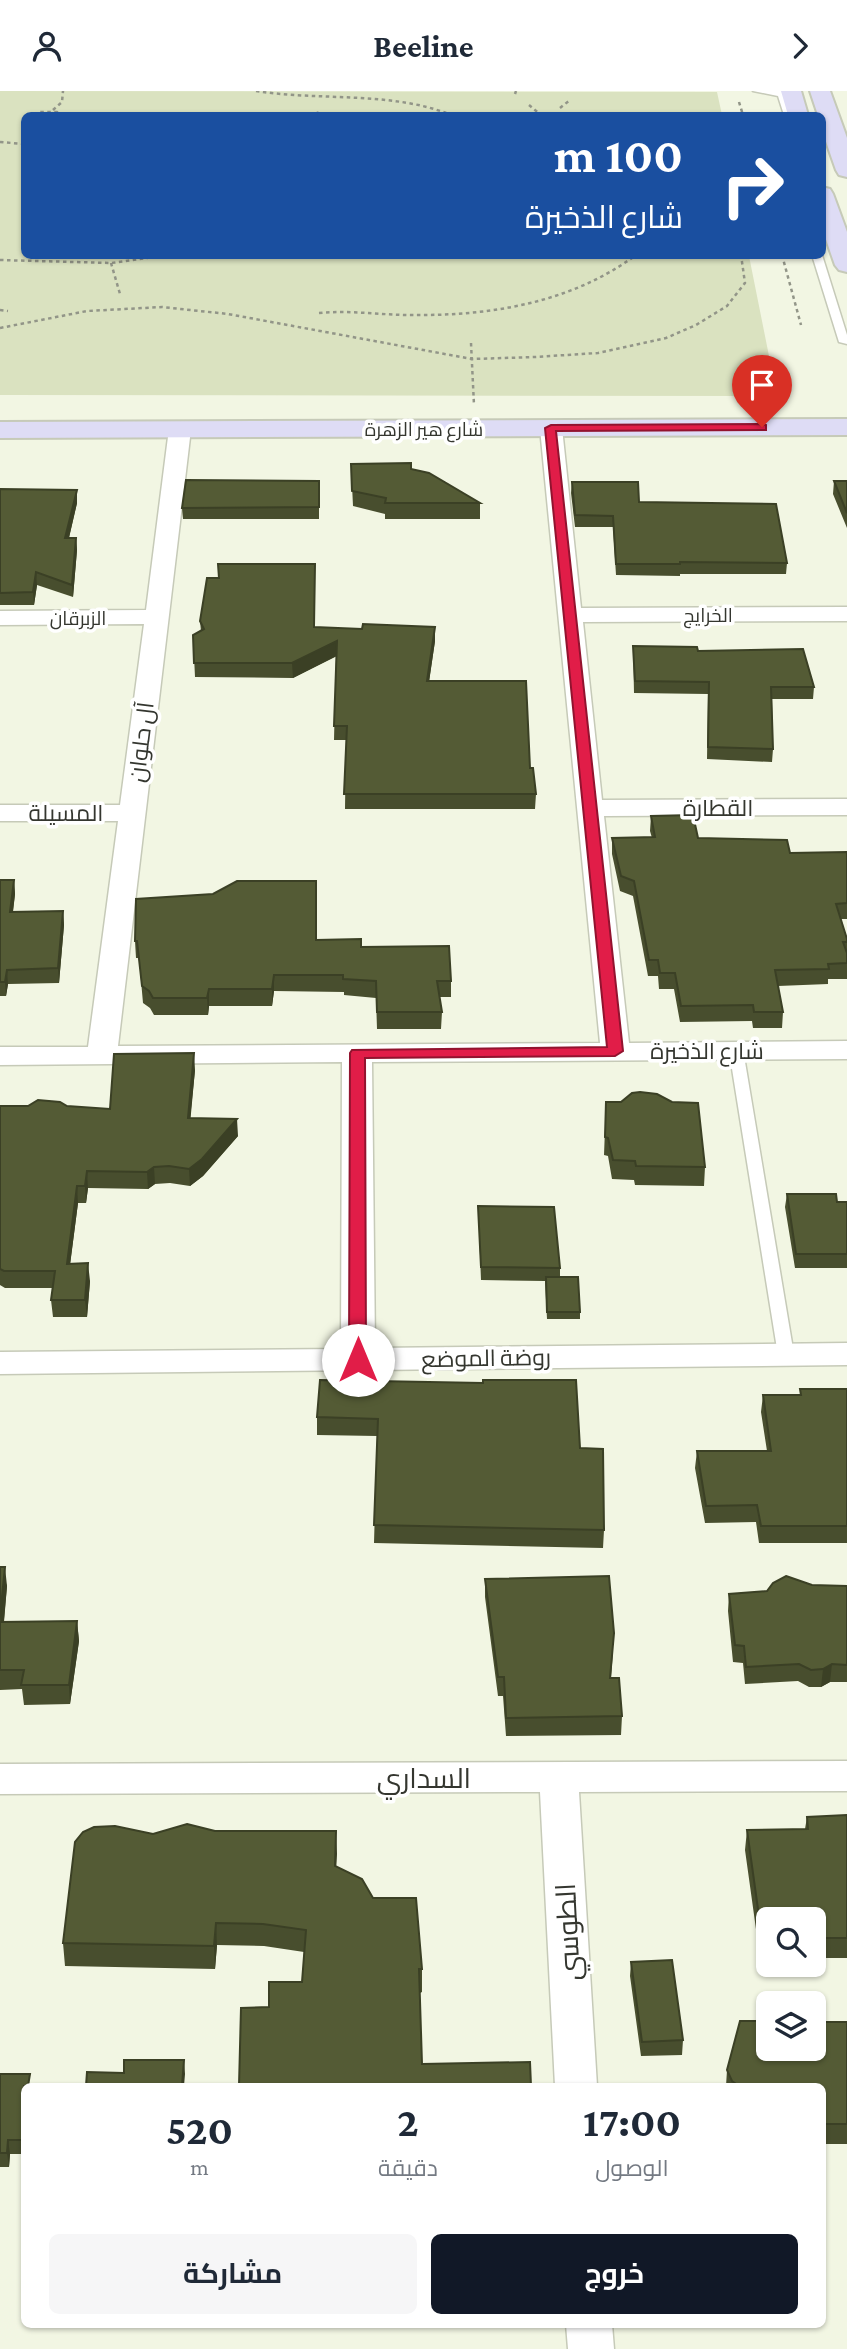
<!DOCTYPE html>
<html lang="ar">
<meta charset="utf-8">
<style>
body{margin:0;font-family:"Crimson Pro",Cairo,serif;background:#f6f6f7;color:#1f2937;direction:rtl;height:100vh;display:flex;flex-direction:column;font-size:26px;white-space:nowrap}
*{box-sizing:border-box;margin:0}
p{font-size:23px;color:#747a83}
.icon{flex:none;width:38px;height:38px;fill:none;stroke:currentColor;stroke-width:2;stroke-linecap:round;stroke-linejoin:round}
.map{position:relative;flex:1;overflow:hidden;direction:ltr}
.sheet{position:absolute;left:21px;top:1992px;width:805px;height:245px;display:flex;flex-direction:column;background:#fff;border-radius:10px;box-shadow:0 2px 5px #0004;direction:rtl}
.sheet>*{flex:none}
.guide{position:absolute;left:21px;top:21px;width:805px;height:147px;border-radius:10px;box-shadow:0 2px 5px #0004;direction:rtl;background:#1a4fa0;color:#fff;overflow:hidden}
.buttons{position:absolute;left:756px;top:1816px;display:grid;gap:14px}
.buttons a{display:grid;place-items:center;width:70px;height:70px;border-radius:10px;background:#fff;box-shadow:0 2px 5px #0004;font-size:35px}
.pin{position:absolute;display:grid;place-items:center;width:60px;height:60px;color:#fff;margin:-72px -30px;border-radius:50% 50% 50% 0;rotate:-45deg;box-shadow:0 0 7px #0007}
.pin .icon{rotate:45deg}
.me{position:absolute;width:77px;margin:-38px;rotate:0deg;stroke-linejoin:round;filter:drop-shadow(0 0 5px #0008)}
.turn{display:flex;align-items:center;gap:24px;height:147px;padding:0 28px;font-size:32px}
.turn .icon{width:91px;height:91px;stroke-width:2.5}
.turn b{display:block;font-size:49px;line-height:60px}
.eta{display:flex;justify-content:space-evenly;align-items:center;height:119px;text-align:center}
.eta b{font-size:42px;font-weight:700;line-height:49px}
.action{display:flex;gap:14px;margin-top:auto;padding:14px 28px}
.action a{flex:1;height:80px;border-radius:10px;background:#111827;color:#fff;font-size:28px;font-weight:700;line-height:80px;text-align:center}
.action a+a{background:#f6f6f7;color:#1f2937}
header{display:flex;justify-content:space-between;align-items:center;height:91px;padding:0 28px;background:#fff;font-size:32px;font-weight:700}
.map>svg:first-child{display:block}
</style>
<header><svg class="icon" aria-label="forward" viewBox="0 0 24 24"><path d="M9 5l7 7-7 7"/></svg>Beeline<svg class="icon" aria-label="person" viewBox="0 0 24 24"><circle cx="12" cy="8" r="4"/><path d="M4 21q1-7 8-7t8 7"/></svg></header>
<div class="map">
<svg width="847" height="2258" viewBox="0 0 847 2258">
<rect width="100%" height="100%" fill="#f2f6e3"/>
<path fill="#dae2c0" d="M0 0 717 1 722 24H24V164L749 165 777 305 0 304Z"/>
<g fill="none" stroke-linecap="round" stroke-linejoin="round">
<g stroke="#c6cab8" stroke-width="3">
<path id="lane" d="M753 0H785L792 24H784L778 5Z
M812 164H822L847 244V253L839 251Z
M736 955 743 959 794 1264 786 1269 778 1264 729 959Z"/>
</g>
<g stroke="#c6cab8" stroke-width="3">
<path id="street" d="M551 331 559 332 562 337 581 517 847 516V530L583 531 602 709 847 708V724L604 725 629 952 847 950V968L372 971 375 1257 847 1252V1274L0 1283V1261L341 1258 342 971 0 974V956H88L118 730H0V714H120L144 533 0 534V520L146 519 169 338 172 333H188L191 338 118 955 600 952 540 337 543 332Z
M847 1670V1700L579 1701 597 1995H555L540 1701 0 1703V1673Z
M566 2233H612L614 2258H568Z"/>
</g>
<g stroke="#c6cab8" stroke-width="4">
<path id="secondary" d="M781 0H801L808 24H788Z
M810 0H830L847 47V86L839 84 836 79 822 39V24H818Z
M822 96 830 98 833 103 847 141V181L839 179 835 174 822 137Z
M847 328V344L0 347V331Z"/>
</g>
<path stroke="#929588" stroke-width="2.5" stroke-dasharray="3.5 3.5" stroke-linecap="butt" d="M256 0C320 10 393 0 451 24
M515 3 516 0
M739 11 743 24
M529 14 541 24
M560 17 570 9
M53 19 62 11 63 0
M34 24 40 21H57L60 24
M317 24 319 18
M0 51 24 53
M782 164 801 234
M0 169 111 172 169 164
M111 172 120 203
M0 219 8 220
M319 222C350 219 380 224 411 224 490 225 571 212 636 164
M0 237 87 220 162 216 228 223 472 268 535 266 598 262 666 247 696 234 727 215 745 192 741 164
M471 252 474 314"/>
<use href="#lane" fill="#fff" fill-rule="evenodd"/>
<use href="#street" fill="#fff" fill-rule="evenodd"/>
<use href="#secondary" fill="#dedcf5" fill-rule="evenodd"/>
</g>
<path fill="#484e2e" d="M351 373 411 378 480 412V428H385V423L353 415Z
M319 390V428H183L182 417Z
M834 390H847V437L833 403Z
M572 391 639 411 787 472 786 483H680V485L616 484 613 436H575L571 402Z
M0 398 77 412 69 447H76L77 459 73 506 37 494 34 514H0Z
M315 487 314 536 435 550 429 590 530 677 536 703 535 718H345L346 649H334L336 565 293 587 195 586 193 544 201 540 200 530Z
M633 555 698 560 814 596 813 608H772L773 658 772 671 707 668 708 603 634 602Z
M651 725 698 747 790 762 847 761V828H841L847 848V888H828V893L778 895 783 921 782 937H753L752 930 680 931 674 898H659L658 885H648L633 805 620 800 612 763V747H652L650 740Z
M0 789H14L15 803 13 821 63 820 64 834 59 892 8 893 6 905H0Z
M317 849 361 856 451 890V906H439L442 921 441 938H377L376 907 344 904V901L274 900 272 915H209L208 924H154L150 917 143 912 139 867H136L135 850Z
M195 979 190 1028 238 1045 203 1085 190 1095 170 1092 155 1093 148 1098 88 1097 86 1112H78L70 1173 90 1190 87 1226H53L51 1209 53 1197H5L0 1194V1015H67L110 1018Z
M606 1011H621L705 1076 704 1095 635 1094 634 1089 612 1088 608 1065 604 1064Z
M787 1103 837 1111H847V1177H795L785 1116Z
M478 1115 560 1177V1186L580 1221V1228H547L545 1190 481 1189Z
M320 1289 580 1357 604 1439 603 1457 374 1452 377 1345 317 1344V1326Z
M800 1298H847V1452H759L756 1431 705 1432 695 1377 697 1360H767L761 1321 763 1304H800Z
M0 1476 7 1495 4 1531 77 1530 79 1550 70 1613 24 1614 22 1598 0 1599Z
M485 1488 613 1560 611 1587 622 1625 621 1644 506 1645 503 1605H498L485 1506Z
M812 1494 847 1495V1591H830L821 1596H809L798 1590 745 1593 743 1572 733 1571 728 1520 729 1503 767 1500Z
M847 1724V1867H814V1829H768V1867H760L745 1759 747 1739 805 1738 807 1726Z
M215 1740H336V1776L373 1807 422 1878V1901L239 1995 269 1916 302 1891 304 1861 264 1855 217 1854 215 1878 65 1875 63 1852 153 1743Z
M631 1871 683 1949 682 1964 641 1965 630 1885Z
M847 1931V2053H822V1995H726L727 1979Z
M0 1983 24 1995V2063H10L9 2076H0Z"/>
<path fill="#3b4025" d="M77 399V412L66 459 65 447Z
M76 447 77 459 73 506 72 494Z
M36 481 37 494 34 514 33 501Z
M435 536V550L427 605V590Z
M337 550V565L293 587 292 572Z
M14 789 15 803 11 835 10 821Z
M63 820 64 834 59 892 58 877Z
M7 879 8 893 6 905 5 891Z
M274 884V900L272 915V898Z
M209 898V915L208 924 207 907Z
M194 962 195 979 189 1044 188 1027Z
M237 1028 238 1045 203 1085 190 1095 189 1078Z
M154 1076 155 1093 148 1098 147 1081Z
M87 1080 88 1097 86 1112 85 1095Z
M77 1095 78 1112 68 1190 67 1173Z
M88 1172 90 1190 87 1226 85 1209Z
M5 1476 7 1495 2 1550 0 1525Z
M77 1530 79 1550 70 1613 69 1594Z
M832 1573 830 1591 821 1596 823 1578Z
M336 1740 337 1763 335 1798V1775Z
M216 1832 217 1854 215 1878 214 1855Z
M184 1969 185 1983 184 1995H182Z
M8 2049 10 2063 9 2076 7 2062Z"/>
<path fill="#545b35" stroke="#3b4025" stroke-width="2" d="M411 372V378L429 382 480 412H385L386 407 352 400 351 373Z
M186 389 319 390V416L182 417Z
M834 390H847V422Z
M572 391H638L639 411 776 413 787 472 680 471V473H616L613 425 575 424Z
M0 398 77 399 65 447H76L72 494 36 481 33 501 0 502Z
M218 473H315L314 536 362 538 363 533 435 536 427 590H526L530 677H533L536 703H344L347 635H334L337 550 292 572H194L193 544 204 538 200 530 207 487H219Z
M633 555 697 556 698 560 803 558 814 596H771L773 658 708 656 709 591 635 590Z
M693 724 698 747 787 749 790 762 847 761V812L836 813 847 848V851H843L847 862V872L828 873 829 878 775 879 783 921H754L753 914 681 915 675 882H660L658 869H649L634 790 621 785 612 747 655 746 651 725Z
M0 789H14L10 821 63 820 58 877 7 879 5 891H0Z
M237 790H316V849L361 848V856L449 855 451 890H437L442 921H377L376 890 343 888V884H274L272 898H209L207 907H153L149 900 142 895 137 850H135L136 808 213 803Z
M194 962 188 1027 237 1028 202 1068 189 1078 169 1075 154 1076 147 1081 87 1080 85 1095H77L67 1173 88 1172 85 1209H51L55 1180H4L0 1178V1015H28L38 1009 60 1011 67 1015 110 1018 114 963Z
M640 1001 657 1003 672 1011 698 1012 705 1076 636 1075 635 1070 613 1069 608 1047 605 1046 606 1011H621L632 1002Z
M787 1103H836L837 1111H847V1163H796Z
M478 1115 554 1116 560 1177 481 1176Z
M546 1186H578L580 1221H547Z
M320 1289 483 1292V1289H576L580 1357 603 1358 604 1439 374 1434 378 1328 317 1326Z
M800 1298H847V1435H761L757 1414 706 1415 697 1360H771L763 1304H801Z
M0 1476H5L0 1525Z
M609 1485 614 1542 610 1587H619L622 1625 506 1627 504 1586H498L485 1488Z
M786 1485 812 1494 847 1495V1574L832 1573 823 1578 811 1579 799 1573 746 1576 744 1555 735 1554 729 1503 767 1500 773 1492Z
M77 1530 69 1594H21L24 1579H0V1531Z
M847 1724V1847H814V1829H768V1847H762L747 1739 808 1738 807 1726Z
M187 1733 215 1740H336L335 1775 362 1788 373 1807H416L422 1878H419L422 1973 530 1971 531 1995H239L241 1917 269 1916V1891H302L306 1839 263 1833 216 1832 214 1855 63 1852 75 1751 83 1741 94 1736 115 1735 153 1743Z
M672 1869 683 1949 642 1951 631 1871Z
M740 1930H768V1958H814V1931H847V2033H822V1995H739L732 1990 727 1979Z
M124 1969H184L182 1995H86L87 1981 124 1982Z
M0 1983H30L28 1995H24V2035L23 2049H8L7 2062H0Z"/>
<path fill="#e11d48" stroke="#92132f" stroke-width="2" d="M762 333 766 334V339L556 340 623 960 615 965 365 967 366 1269 358 1274 352 1272 349 1269 350 962 352 959 607 956 545 337 551 334Z"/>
<g text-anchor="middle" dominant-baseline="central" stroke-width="7" stroke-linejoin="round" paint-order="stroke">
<g font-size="19" fill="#34362f" stroke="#fff">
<text x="424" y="338">شارع هير الزهرة</text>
<text x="708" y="524">الخرايج</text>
<text x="78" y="527">الزبرقان</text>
</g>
<g font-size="23" fill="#34362f" stroke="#fff">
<text transform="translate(141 651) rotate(-83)">آل حلوان</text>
<text x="718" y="717">القطارة</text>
<text x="66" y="722">المسيلة</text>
<text x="707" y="960">شارع الذخيرة</text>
<text transform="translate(486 1267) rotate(-1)">روضة الموضع</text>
</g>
<g font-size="28" fill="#34362f" stroke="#fff">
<text x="424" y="1687">السداري</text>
<text transform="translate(568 1841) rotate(-93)">الطوسي</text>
</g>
</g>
</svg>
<div class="buttons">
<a><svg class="icon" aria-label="search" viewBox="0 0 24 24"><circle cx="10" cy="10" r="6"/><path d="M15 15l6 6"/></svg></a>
<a><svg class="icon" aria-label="layers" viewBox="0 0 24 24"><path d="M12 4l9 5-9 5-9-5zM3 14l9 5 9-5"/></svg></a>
</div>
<div class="pin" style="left:762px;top:336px;background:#d93025"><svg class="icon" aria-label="arrive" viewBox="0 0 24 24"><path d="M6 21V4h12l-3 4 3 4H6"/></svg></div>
<svg class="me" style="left:358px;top:1269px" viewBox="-20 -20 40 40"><circle r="19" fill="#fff"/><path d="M0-13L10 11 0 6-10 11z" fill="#e11d48"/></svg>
<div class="guide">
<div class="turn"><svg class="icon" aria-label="right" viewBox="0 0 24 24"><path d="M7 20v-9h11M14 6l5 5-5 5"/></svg><div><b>100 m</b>شارع الذخيرة</div></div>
</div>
<section class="sheet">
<div class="eta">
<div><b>17:00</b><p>الوصول</p></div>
<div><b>2</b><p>دقيقة</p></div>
<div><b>520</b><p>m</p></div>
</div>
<div class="action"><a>خروج</a><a>مشاركة</a></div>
</section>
</div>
